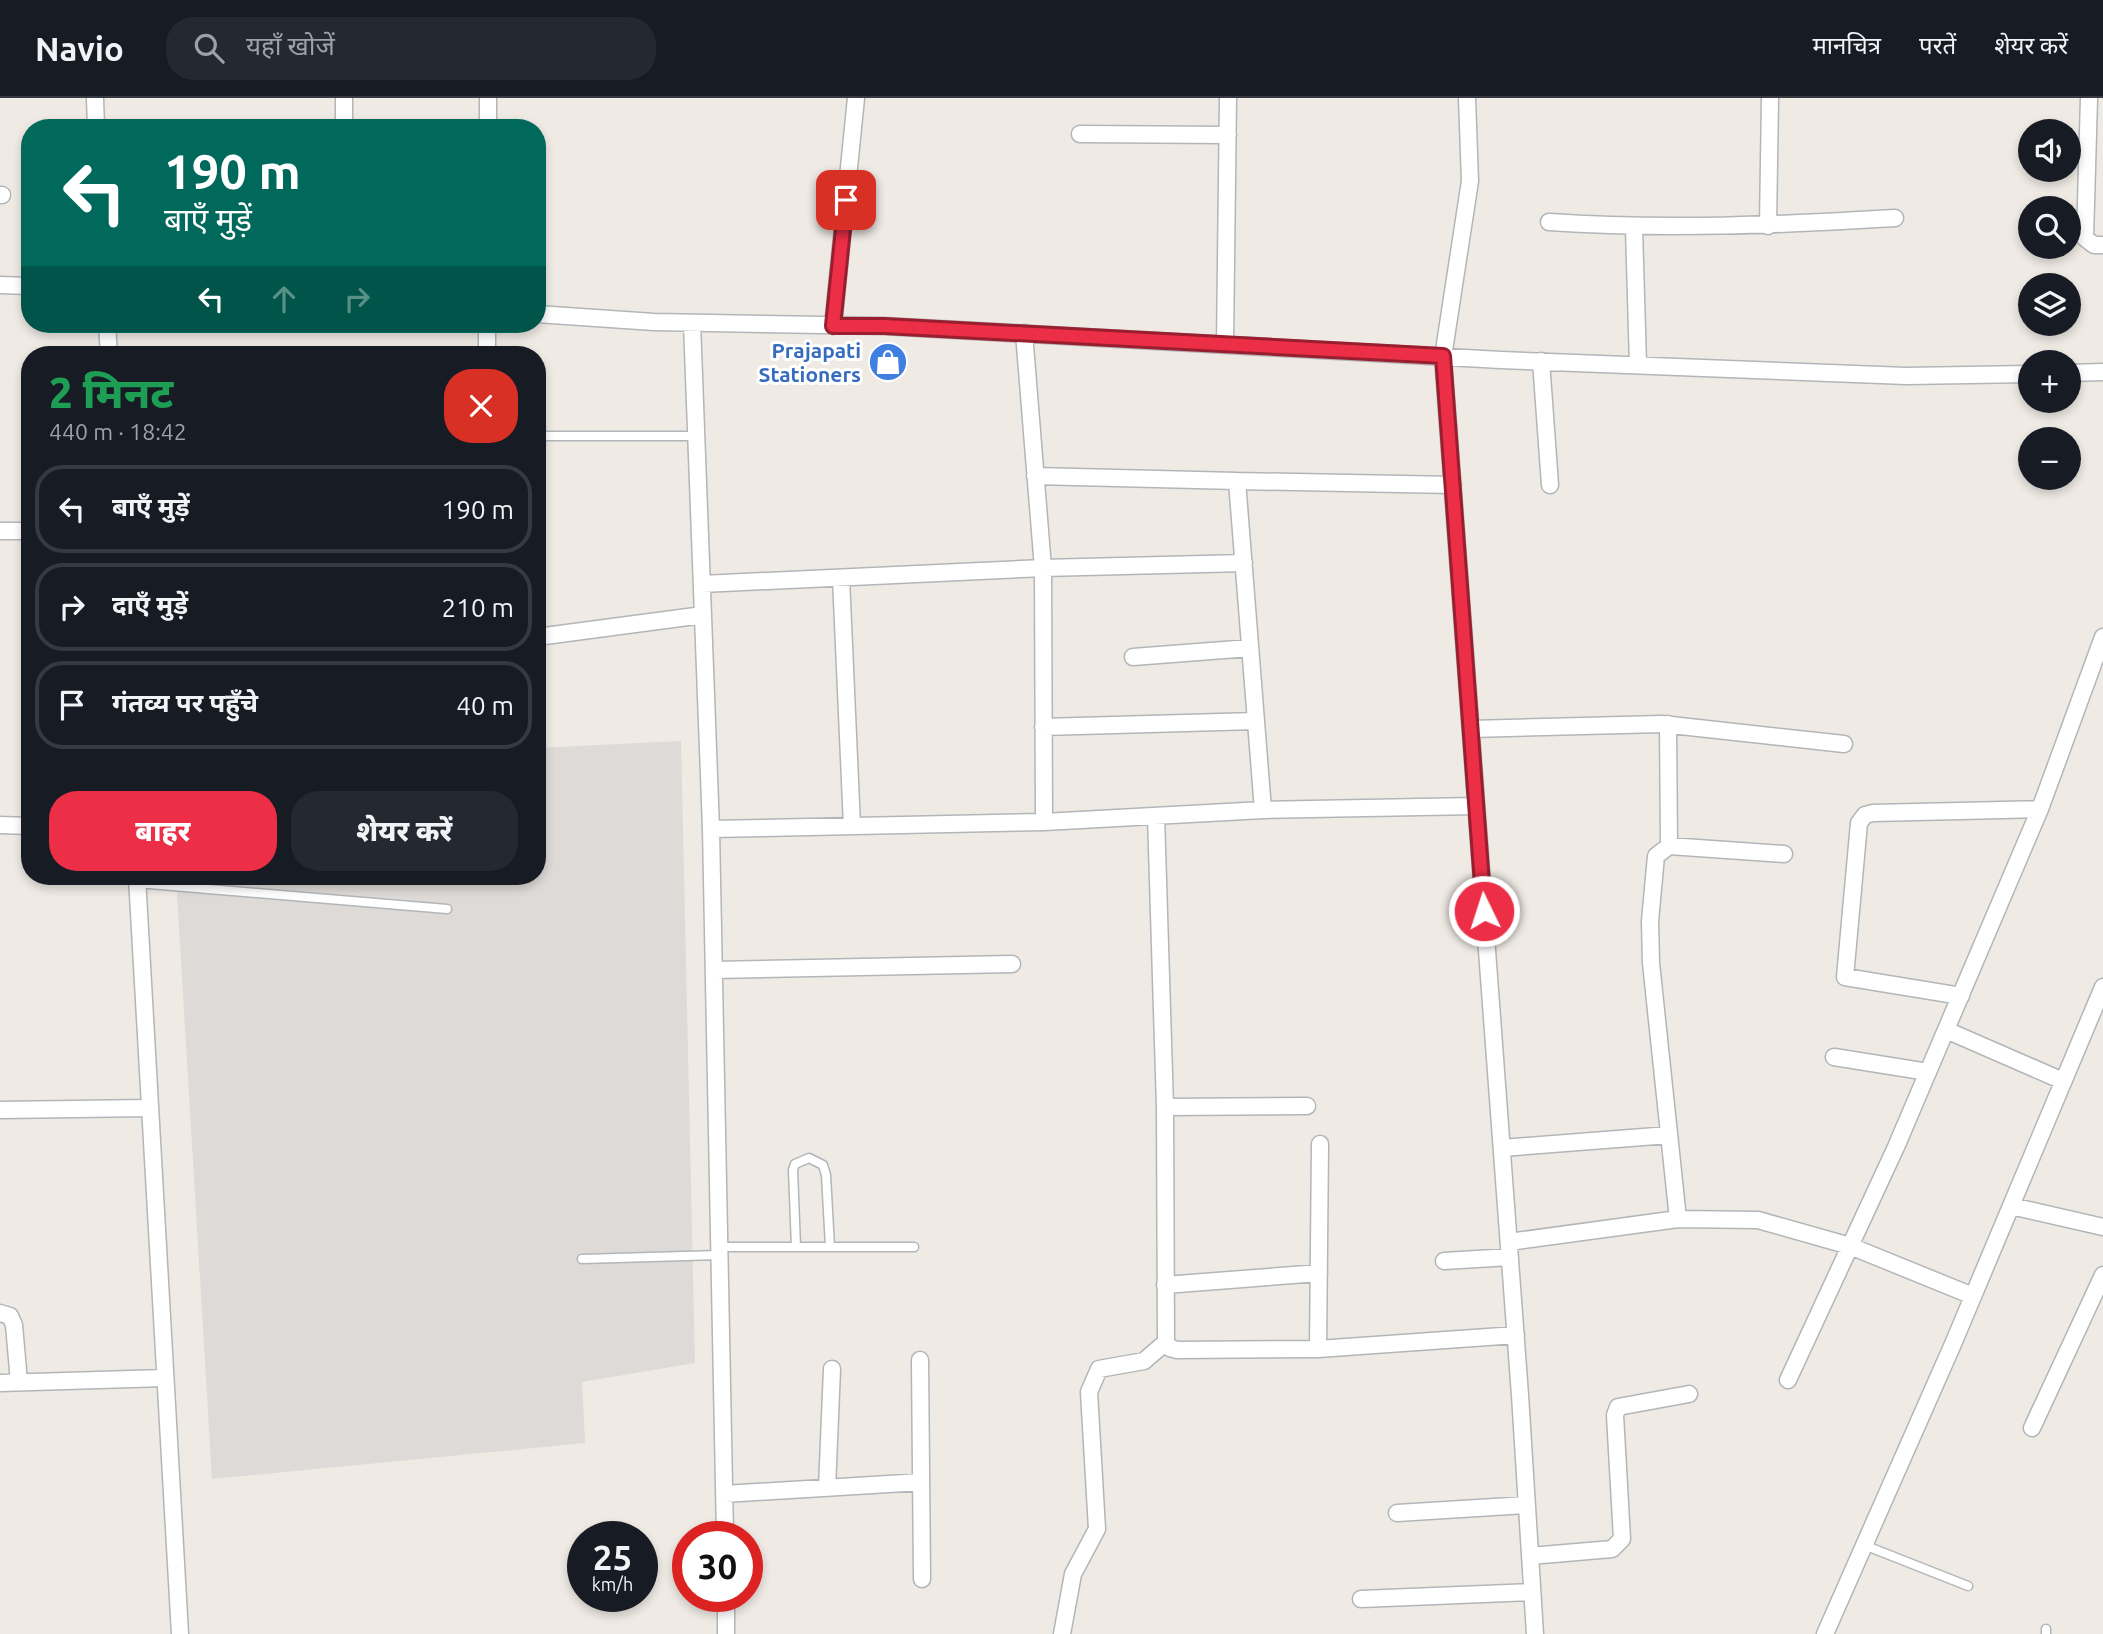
<!DOCTYPE html>
<html lang="hi">
<meta charset="utf-8">
<style>
body{margin:0;font-family:Ubuntu,"Noto Sans Devanagari",sans-serif;background:#242831;color:#f1f3f6;height:100vh;display:flex;flex-direction:column;font-size:26px;white-space:nowrap}
*{box-sizing:border-box;margin:0}
p{font-size:23px;color:#9ea1a6}
.icon{flex:none;width:38px;height:38px;fill:none;stroke:currentColor;stroke-width:2;stroke-linecap:round;stroke-linejoin:round}
.map{position:relative;flex:1;overflow:hidden}
.details{position:absolute;left:21px;top:248px;width:525px;height:539px;display:flex;flex-direction:column;background:#171b24;border-radius:28px;box-shadow:0 4px 10px #0003}
.details>*{flex:none}
.hud{position:absolute;left:21px;top:21px;width:525px;height:214px;border-radius:28px;box-shadow:0 4px 10px #0003;background:#00695c;color:#fff;overflow:hidden}
.fabs{position:absolute;left:2018px;top:21px;display:grid;gap:14px}
.fabs a{display:grid;place-items:center;width:63px;height:63px;border-radius:50%;background:#171b24;box-shadow:0 4px 10px #0003;font-size:35px}
.speed{position:absolute;left:567px;top:1423px;display:flex;gap:14px;font-size:35px;font-weight:700;text-align:center}
.speed>*{display:grid;place-content:center;width:91px;height:91px;border-radius:50%;background:#171b24;box-shadow:0 4px 10px #0003;line-height:1}
.speed small{font-size:18px;font-weight:400}
.speed .limit{border:10px solid #d22;background:#fff;color:#111}
.pin{position:absolute;display:grid;place-items:center;width:60px;height:60px;color:#fff;margin:-30px;border-radius:14px;box-shadow:0 4px 10px #0006}
.me{position:absolute;width:77px;margin:-38px;rotate:356deg;stroke-linejoin:round;filter:drop-shadow(0 0 5px #0008)}
.turn{display:flex;align-items:center;gap:24px;height:147px;padding:0 28px;font-size:32px}
.turn .icon{width:91px;height:91px;stroke-width:2.5}
.turn b{display:block;font-size:49px;line-height:60px}
.lanes{display:flex;align-items:center;height:66px;padding:0 28px;background:#0003;justify-content:center;gap:35px;direction:ltr}
.lanes .off{opacity:.35}
.round{display:grid;place-items:center;flex:none;width:74px;height:74px;border-radius:28px;background:#242831}
.overview{display:flex;align-items:center;justify-content:space-between;height:119px;padding:0 28px}
h1{font-size:42px;font-weight:800;line-height:52px;color:#1e9e55}
.button{display:flex;gap:14px;margin-top:auto;padding:14px 28px}
.button a{flex:1;height:80px;border-radius:28px;background:#ec2e47;color:#fff;font-size:28px;font-weight:800;line-height:80px;text-align:center}
.button a+a{background:#242831;color:#f1f3f6}
ul{padding:0;list-style:none}
li{display:flex;align-items:center;gap:21px;height:88px;margin:0 14px 10px;padding:0 14px;border:4px solid #363941;border-radius:28px}
li div{flex:1}
li b{display:block;font-size:26px}
li em{font-style:normal}
header{display:flex;align-items:center;gap:42px;box-sizing:border-box;height:98px;padding:0 35px;background:#171b24;border-bottom:2px solid #363941}
header strong{font-size:33px}
nav{display:flex;gap:38px;margin-inline-start:auto;font-size:24px}
.search{width:490px;height:63px;background:#242831;display:flex;align-items:center;gap:18px;box-sizing:border-box;padding:0 24px;border-radius:28px;color:#9ea1a6;font-size:26px}
.map>svg:first-child{display:block}
</style>
<header>
<strong>Navio</strong>
<div class="search"><svg class="icon" aria-label="search" viewBox="0 0 24 24"><circle cx="10" cy="10" r="6"/><path d="M15 15l6 6"/></svg>यहाँ खोजें</div>
<nav><a>मानचित्र</a><a>परतें</a><a>शेयर करें</a></nav>
</header>
<div class="map">
<svg width="2103" height="1536" viewBox="0 0 2103 1536">
<rect width="100%" height="100%" fill="#efeae4"/>
<path fill="#dedad7" d="M681 643 695 1265 582 1284 585 1345 212 1381 176 779H537V650Z"/>
<g fill="none" stroke-linecap="round" stroke-linejoin="round">
<g stroke="#b2b6b9" stroke-width="11">
<path id="lane" d="M544 338H696
M137 785 447 811
M719 1149H914
M796 1149 793 1072 795 1066 809 1060 823 1067 826 1077 830 1149
M582 1161 719 1157
M1864 1447 1968 1488
M2046 1531V1536"/>
</g>
<g stroke="#b2b6b9" stroke-width="19">
<path id="street" d="M95 0 96 30
M344 0V30
M1467 0 1470 83 1443 259 1520 1297 1535 1536
M2089 0 2085 140 2094 147H2103
M488 30V0
M1080 36 1228 37
M0 97H2
M1549 124C1665 132 1779 127 1895 120
M1768 128 1770 0
M1634 130 1638 267
M0 187 30 188
M537 216 654 224 884 228 1501 262 1906 278 2030 276
M692 225 711 731 725 1438
M107 226 109 257
M487 226V257
M833 228 856 0
M1024 235 1043 470 1044 724
M1225 246 1228 0
M1541 263 1550 387
M2068 275 2103 274
M1237 383 1453 387
M0 433H30
M841 480 852 728
M702 486 1043 470 1244 465
M537 539 703 517
M1133 559 1250 550
M1668 626 1669 748
M1043 629 1256 623
M1471 631 1662 626 1844 646
M1263 712 1476 708
M1156 718 1165 1009 1166 1244 1170 1250 1177 1252 1318 1251
M0 727 30 728
M711 731 1044 724 1263 712 1237 383 1035 378
M137 779 180 1536
M714 872 1012 866
M1961 898 1845 879 1859 725 1865 717 1873 715 2040 711
M1946 932 2063 983
M1834 959 1928 974
M1165 1009 1307 1008
M0 1012 149 1010
M1320 1046 1318 1251 1516 1237
M1502 1050 1669 1037
M2011 1108 2103 1129
M1678 1121 1651 865 1650 823 1656 758 1669 748 1784 756
M1509 1144 1678 1121 1758 1122 1850 1148 1973 1198
M1444 1163 1510 1159
M1165 1187 1319 1175
M0 1215 10 1218 14 1227 19 1284
M920 1262 922 1481
M1788 1282 1896 1049 2040 711 2103 539
M0 1285 164 1280
M2032 1330 2103 1177
M827 1390 832 1271
M724 1396 921 1384
M1397 1415 1527 1407
M1530 1458 1612 1451 1622 1441 1615 1317 1618 1309 1689 1296
M726 1498V1536
M1361 1501 1532 1494
M1062 1536 1073 1476 1097 1431 1089 1294 1099 1271 1144 1263 1166 1244
M1825 1536 1953 1246 2103 889"/>
</g>
<use href="#lane" stroke="#fff" stroke-width="8"/>
<use href="#street" stroke="#fff" stroke-width="16"/>
</g>
<g fill="none" stroke-linecap="round" stroke-linejoin="round">
<g stroke="#991e2e" stroke-width="18">
<path id="route" d="M846 102 833 228H884L1443 258 1484 813"/>
</g>
<use href="#route" stroke="#ec2e47" stroke-width="12"/>
</g>
<defs>
<g id="shop-disc" transform="scale(2.0125)"><circle r="9.5" fill="#3f7fe0" stroke="#fff"/><path d="M-5-2.5h2.3a2.7 3.5 0 0 1 5.4 0H5L5.5 6h-11ZM-1.5-2.5h3a1.5 2.3 0 0 0-3 0Z" fill="#fff"/></g>
</defs>
<g fill-rule="evenodd">
<use href="#shop-disc" x="888" y="264"/>
</g>
<g text-anchor="middle" dominant-baseline="central" stroke-width="6" stroke-linejoin="round" paint-order="stroke">
<g font-size="21" font-weight="bold" fill="#366cbe" stroke="#fff" text-anchor="end">
<text x="861" y="252">Prajapati<tspan x="861" dy="24">Stationers</tspan></text>
</g>
</g>
</svg>
<div class="fabs">
<a><svg class="icon" aria-label="sound" viewBox="0 0 24 24"><path d="M4 9h4l5-4v14l-5-4H4zM17 9q2 3 0 6"/></svg></a>
<a><svg class="icon" aria-label="search" viewBox="0 0 24 24"><circle cx="10" cy="10" r="6"/><path d="M15 15l6 6"/></svg></a>
<a><svg class="icon" aria-label="layers" viewBox="0 0 24 24"><path d="M12 4l9 5-9 5-9-5zM3 14l9 5 9-5"/></svg></a>
<a>+</a>
<a>−</a>
</div>
<div class="speed"><div>25<small>km/h</small></div><div class="limit">30</div></div>
<div class="pin" style="left:846px;top:102px;background:#d93025"><svg class="icon" aria-label="arrive" viewBox="0 0 24 24"><path d="M6 21V4h12l-3 4 3 4H6"/></svg></div>
<svg class="me" style="left:1484px;top:813px" viewBox="-20 -20 40 40"><circle r="17" fill="#ec2e47" stroke="#fff" stroke-width="3"/><path d="M0-11L8 9 0 5-8 9z" fill="#fff"/></svg>
<div class="hud">
<div class="turn"><svg class="icon" aria-label="left" viewBox="0 0 24 24"><path d="M17 20v-9H6M10 6l-5 5 5 5"/></svg><div><b>190 m</b>बाएँ मुड़ें</div></div>
<div class="lanes"><svg class="icon" aria-label="left" viewBox="0 0 24 24"><path d="M17 20v-9H6M10 6l-5 5 5 5"/></svg><svg class="icon off" aria-label="ahead" viewBox="0 0 24 24"><path d="M12 20V5M6 11l6-6 6 6"/></svg><svg class="icon off" aria-label="right" viewBox="0 0 24 24"><path d="M7 20v-9h11M14 6l5 5-5 5"/></svg></div>
</div>
<section class="details">
<div class="overview"><div><h1>2 मिनट</h1><p>440 m · 18:42</p></div><a class="round" style="background:#d93025;color:#fff"><svg class="icon" aria-label="close" viewBox="0 0 24 24"><path d="M6 6l12 12M18 6L6 18"/></svg></a></div>
<ul>
<li><svg class="icon" aria-label="left" viewBox="0 0 24 24"><path d="M17 20v-9H6M10 6l-5 5 5 5"/></svg><div><b>बाएँ मुड़ें</b></div><em>190 m</em></li>
<li><svg class="icon" aria-label="right" viewBox="0 0 24 24"><path d="M7 20v-9h11M14 6l5 5-5 5"/></svg><div><b>दाएँ मुड़ें</b></div><em>210 m</em></li>
<li><svg class="icon" aria-label="arrive" viewBox="0 0 24 24"><path d="M6 21V4h12l-3 4 3 4H6"/></svg><div><b>गंतव्य पर पहुँचे</b></div><em>40 m</em></li>
</ul>
<div class="button"><a>बाहर</a><a>शेयर करें</a></div>
</section>
</div>
